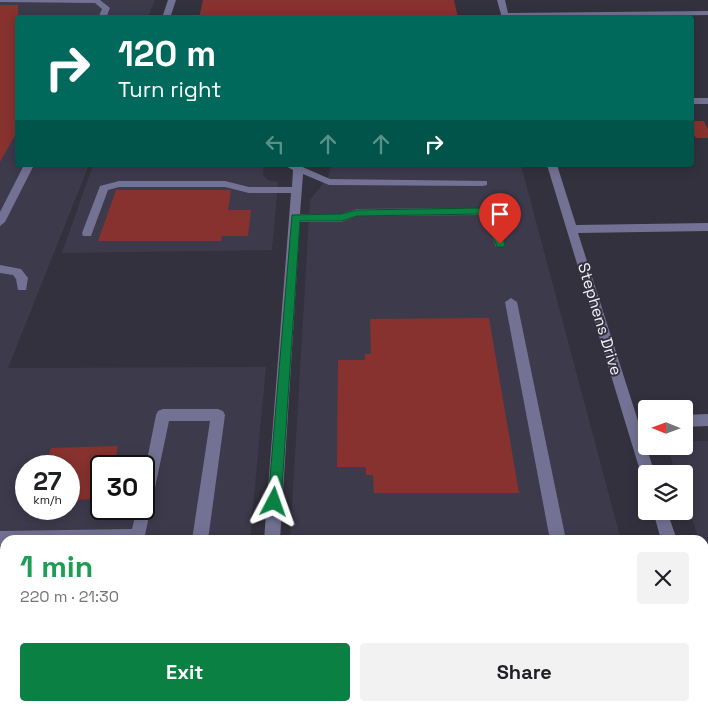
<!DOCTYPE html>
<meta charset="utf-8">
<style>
body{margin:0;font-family:"Space Grotesk",sans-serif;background:#f2f2f2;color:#202124;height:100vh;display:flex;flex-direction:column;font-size:19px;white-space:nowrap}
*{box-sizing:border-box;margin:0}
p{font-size:16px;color:#757577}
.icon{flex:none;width:28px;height:28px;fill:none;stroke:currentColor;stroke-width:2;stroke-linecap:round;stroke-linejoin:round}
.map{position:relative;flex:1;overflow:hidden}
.details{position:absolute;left:0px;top:535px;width:709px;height:176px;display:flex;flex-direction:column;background:#fff;border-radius:15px 15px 0 0;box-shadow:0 2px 12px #0003}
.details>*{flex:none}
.top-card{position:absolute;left:15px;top:15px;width:679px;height:152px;border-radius:5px;box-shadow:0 2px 12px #0003;background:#00695c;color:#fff;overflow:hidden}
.needle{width:32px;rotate:271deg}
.fabs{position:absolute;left:638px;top:400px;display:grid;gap:10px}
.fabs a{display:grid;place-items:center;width:55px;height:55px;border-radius:5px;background:#fff;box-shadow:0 2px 12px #0003;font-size:25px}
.speed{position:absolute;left:15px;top:455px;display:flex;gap:10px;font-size:25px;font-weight:700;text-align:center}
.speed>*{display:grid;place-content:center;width:65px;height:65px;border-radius:50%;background:#fff;box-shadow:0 2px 12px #0003;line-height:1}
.speed small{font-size:12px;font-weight:400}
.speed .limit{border:2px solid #111;border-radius:8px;background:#fff;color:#111}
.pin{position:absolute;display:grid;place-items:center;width:42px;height:42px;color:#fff;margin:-51px -21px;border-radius:50% 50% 50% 0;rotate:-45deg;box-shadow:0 0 5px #0007}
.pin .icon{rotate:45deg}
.me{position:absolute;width:55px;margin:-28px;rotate:4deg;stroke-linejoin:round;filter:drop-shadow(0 0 4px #0008)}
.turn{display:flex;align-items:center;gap:18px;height:105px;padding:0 20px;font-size:22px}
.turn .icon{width:65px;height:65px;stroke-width:2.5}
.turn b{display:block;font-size:35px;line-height:42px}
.lanes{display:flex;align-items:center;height:48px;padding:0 20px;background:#0003;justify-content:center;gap:25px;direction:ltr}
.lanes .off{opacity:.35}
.round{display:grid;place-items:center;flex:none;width:52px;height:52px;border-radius:5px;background:#f2f2f2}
.overview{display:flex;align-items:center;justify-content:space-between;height:85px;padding:0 20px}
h1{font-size:30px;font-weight:800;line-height:38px;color:#1e9e55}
.button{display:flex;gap:10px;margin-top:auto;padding:10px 20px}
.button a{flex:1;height:58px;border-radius:5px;background:#0b8043;color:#fff;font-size:20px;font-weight:800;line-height:58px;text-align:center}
.button a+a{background:#f2f2f2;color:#202124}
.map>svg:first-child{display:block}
</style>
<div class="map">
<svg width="708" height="711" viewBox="0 0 708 711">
<rect width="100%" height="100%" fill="#33313d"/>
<path fill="#3d3a4c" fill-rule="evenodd" d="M0 0H155L148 17 18 18V165H89L8 368 266 367 250 540H5V693H0ZM26 466H69V509H26ZM101 466H144V509H101Z
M93 165H264L263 175 268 180 278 182 272 250 62 253Z
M331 165H521L621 540H290L310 200 328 177Z
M684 441H708V566L704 553V540H699L684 495V474H676L667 446H684Z"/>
<path fill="#88322f" d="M203 0H454L458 18H199Z
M0 5H18V130L0 162Z
M691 121H704L708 129V138H696L691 130Z
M116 190H231L228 210H251L248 236H222L221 241H98Z
M489 318 519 493H374L373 475H366V467H337L338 360H365V354H371L370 319Z
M118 446 114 466H101V499L69 500V466H45L51 448Z"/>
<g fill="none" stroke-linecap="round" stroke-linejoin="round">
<path fill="#737294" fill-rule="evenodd" d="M0 0H100L110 8 106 18H98L102 9 95 3 0 2Z
M168 0H176L170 18H162Z
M497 0H505L508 13 708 11V15L502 18Z
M691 98H708V104H691Z
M24 165H34L5 222 0 226V212Z
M284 165H298L330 179 487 181V185L483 186 329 185 303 174 300 214H341L357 209 482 208 495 213 505 244 504 247H496L486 217 481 215 357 216 341 222H300L280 540H264L291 193H249L225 187H119L108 190 91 236H83L82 233 100 186 119 181H225L249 187H292L293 170Z
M547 165H557L576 225 708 223V231L578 233 655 474H646V480L643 479 641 474Z
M0 265 21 269 28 278 26 290H18L16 279 13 275 0 273Z
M511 298 517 302 566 540H550L505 302Z
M163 409H218L223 411 225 415 208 540H192L210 421H169L144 540H5V545H0V531L132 529 137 509H144V475L156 415 158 411Z
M708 414V426L684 427V415Z
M653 511H667L677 540H661Z
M0 590H5V606H0Z
M704 644 708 645V674L704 672Z
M167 706H185V711H167Z
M250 706H268V711H250Z"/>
</g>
<path fill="#0b8043" stroke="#07532c" d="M482 208 495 215 505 244 504 247H497L486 217 481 214 357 216 341 221H300L281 502 279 506 274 508 270 506 268 502 292 215 341 214 357 210Z"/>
<g text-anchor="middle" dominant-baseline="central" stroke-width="4" stroke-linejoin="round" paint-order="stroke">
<g font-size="16" fill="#f3f2fb" stroke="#33313d">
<text transform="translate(600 319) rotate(73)">Stephens Drive</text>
</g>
</g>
</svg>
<div class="fabs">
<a><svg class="needle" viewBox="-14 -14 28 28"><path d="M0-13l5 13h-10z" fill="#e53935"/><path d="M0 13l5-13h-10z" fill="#757577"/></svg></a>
<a><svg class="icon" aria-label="layers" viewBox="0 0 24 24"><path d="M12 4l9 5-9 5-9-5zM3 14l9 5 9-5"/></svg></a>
</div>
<div class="speed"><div>27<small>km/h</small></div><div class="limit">30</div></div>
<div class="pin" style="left:500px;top:244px;background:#d93025"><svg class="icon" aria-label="arrive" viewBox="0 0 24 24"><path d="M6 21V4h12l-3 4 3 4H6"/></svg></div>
<svg class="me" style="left:274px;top:502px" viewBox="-20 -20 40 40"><path d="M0-17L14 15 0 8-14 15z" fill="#0b8043" stroke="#fff" stroke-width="4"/></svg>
<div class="top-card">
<div class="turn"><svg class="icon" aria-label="right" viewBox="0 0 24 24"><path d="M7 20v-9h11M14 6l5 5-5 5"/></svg><div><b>120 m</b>Turn right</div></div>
<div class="lanes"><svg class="icon off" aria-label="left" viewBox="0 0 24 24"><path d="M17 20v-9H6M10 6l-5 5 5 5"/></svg><svg class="icon off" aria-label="ahead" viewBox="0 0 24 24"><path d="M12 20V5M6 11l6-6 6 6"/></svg><svg class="icon off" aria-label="ahead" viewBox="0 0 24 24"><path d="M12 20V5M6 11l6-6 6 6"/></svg><svg class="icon" aria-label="right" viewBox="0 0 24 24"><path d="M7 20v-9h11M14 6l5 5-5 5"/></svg></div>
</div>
<section class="details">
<div class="overview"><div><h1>1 min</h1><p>220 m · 21:30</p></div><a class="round"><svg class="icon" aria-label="close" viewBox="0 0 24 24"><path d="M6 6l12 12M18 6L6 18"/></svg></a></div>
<div class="button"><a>Exit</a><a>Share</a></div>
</section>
</div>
